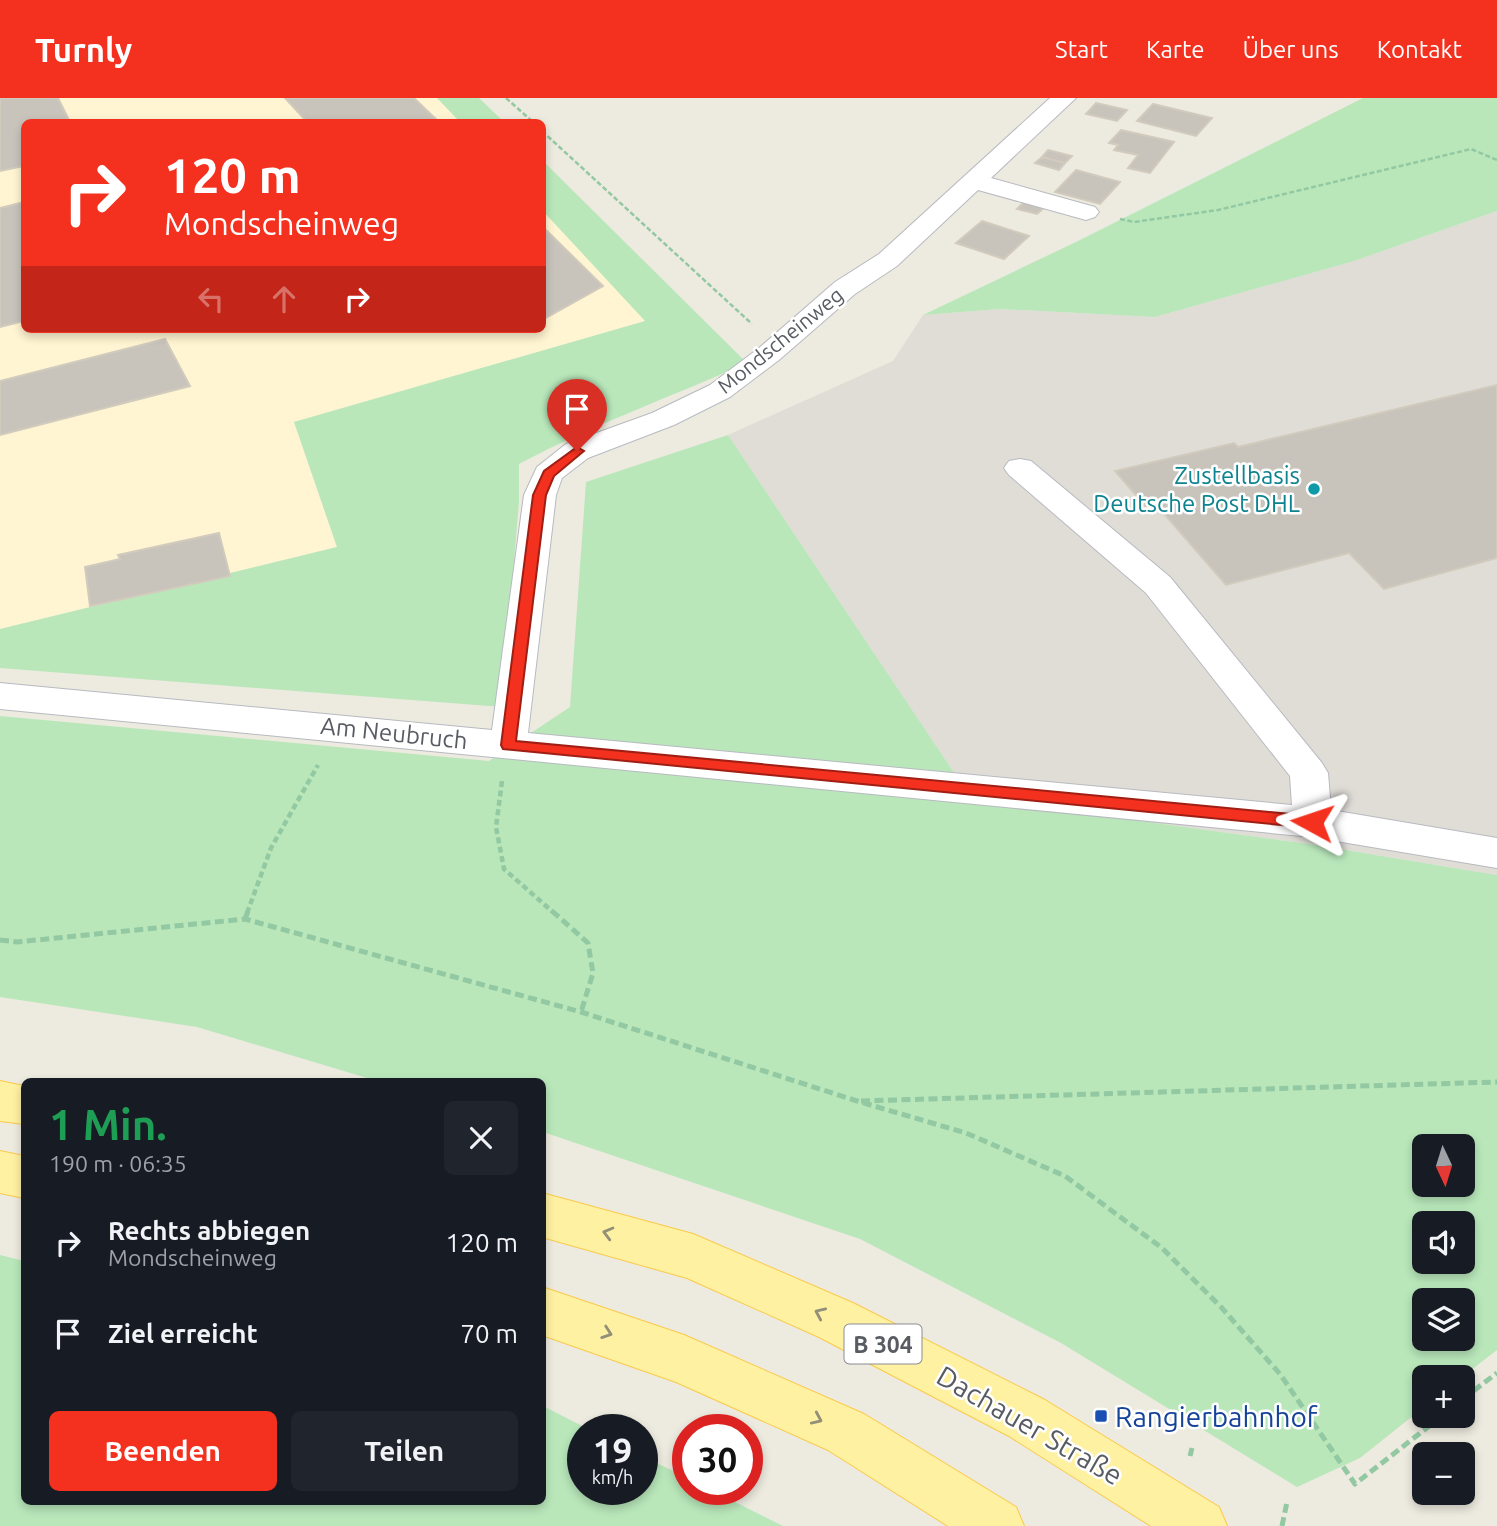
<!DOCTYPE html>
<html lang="de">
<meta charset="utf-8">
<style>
body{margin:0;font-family:Ubuntu,sans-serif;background:#20242c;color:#f1f3f6;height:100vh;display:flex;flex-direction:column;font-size:26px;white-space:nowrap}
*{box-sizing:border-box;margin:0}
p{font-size:23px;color:#9ea1a6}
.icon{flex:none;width:38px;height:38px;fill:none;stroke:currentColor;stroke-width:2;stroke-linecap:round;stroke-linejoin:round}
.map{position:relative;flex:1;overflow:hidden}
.side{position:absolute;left:21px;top:980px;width:525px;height:427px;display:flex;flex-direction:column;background:#171b24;border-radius:10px;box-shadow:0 4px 10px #0003}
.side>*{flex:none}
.hud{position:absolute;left:21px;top:21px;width:525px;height:214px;border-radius:10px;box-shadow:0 4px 10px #0003;background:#f4301e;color:#fff;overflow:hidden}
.needle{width:46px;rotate:176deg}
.controls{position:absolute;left:1412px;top:1036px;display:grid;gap:14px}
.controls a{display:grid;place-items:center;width:63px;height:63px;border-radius:10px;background:#171b24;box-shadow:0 4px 10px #0003;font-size:35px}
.speed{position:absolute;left:567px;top:1316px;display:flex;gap:14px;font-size:35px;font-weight:700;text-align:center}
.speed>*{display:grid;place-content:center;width:91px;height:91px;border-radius:50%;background:#171b24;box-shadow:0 4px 10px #0003;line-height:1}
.speed small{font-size:18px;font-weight:400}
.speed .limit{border:10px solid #d22;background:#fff;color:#111}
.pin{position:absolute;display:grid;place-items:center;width:60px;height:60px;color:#fff;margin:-72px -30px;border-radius:50% 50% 50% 0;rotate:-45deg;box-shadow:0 0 7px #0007}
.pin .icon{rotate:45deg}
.me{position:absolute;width:77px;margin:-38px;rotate:275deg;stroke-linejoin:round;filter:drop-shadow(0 0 5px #0008)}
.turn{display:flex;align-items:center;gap:24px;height:147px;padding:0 28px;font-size:32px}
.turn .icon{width:91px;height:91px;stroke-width:2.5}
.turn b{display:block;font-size:49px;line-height:60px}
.lanes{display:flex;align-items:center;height:66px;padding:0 28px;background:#0003;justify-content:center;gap:35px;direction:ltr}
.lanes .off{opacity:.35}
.round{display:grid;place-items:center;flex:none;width:74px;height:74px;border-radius:10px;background:#20242c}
.head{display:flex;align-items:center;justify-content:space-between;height:119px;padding:0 28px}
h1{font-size:42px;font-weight:700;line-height:52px;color:#1e9e55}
.primary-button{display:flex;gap:14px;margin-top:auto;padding:14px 28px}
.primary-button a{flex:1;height:80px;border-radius:10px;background:#f4301e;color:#fff;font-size:28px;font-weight:700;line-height:80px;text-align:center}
.primary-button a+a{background:#20242c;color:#f1f3f6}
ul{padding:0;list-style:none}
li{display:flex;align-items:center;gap:21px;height:91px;padding:0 28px}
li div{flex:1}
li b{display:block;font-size:26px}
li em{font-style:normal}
header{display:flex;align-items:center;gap:42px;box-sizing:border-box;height:98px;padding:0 35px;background:#f4301e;color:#fff}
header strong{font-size:33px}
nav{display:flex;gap:38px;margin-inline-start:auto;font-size:24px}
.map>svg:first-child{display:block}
</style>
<header>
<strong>Turnly</strong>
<nav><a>Start</a><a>Karte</a><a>Über uns</a><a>Kontakt</a></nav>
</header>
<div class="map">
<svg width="1497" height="1428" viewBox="0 0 1497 1428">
<rect width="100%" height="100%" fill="#edeadf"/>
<path fill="#fff5d2" d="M0 0H437L460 24H24V231H542L543 113 646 223 294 324 337 449 0 531Z"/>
<path fill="#e0ddd7" d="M1497 113V777L1309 746 971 700 728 337 893 263 923 217 1000 211 1155 219 1357 162Z"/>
<path fill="#b9e7ba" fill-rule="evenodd" d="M437 0H479L504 24H460Z
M1363 0H1497V113L1354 163 1155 219 1000 211 923 217 1078 143Z
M543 63 747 265C671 299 592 327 519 366V403L502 609 0 570V531L337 449 294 324 645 223 543 113Z
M728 337 971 700 1309 746 1497 777V1252L1462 1279H1424V1309L1360 1360 1297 1389 1061 1245 860 1141 543 1034 542 984 377 983 197 929 0 899V618L489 663 570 609 586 384ZM1424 1048H1463V1087H1424ZM1424 1125H1463V1164H1424ZM1424 1202H1463V1241H1424Z
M0 1157 24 1163V1404H542L543 1308 590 1332H583V1391H642V1358L688 1380V1391H709L783 1428H0Z"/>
<path fill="#c8c4bc" stroke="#d2cbbd" stroke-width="2" d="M0 0H58L70 24H24V68L0 73Z
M285 0H414L439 24H307Z
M1096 5 1127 12 1117 23 1086 16Z
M1153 6 1212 20 1196 38 1137 23Z
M1121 32 1174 44 1150 75 1128 70 1138 57 1114 52 1118 47 1109 45Z
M1048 52 1072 58 1065 65 1042 59Z
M1042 59 1065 65 1059 72 1035 65Z
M1076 72 1120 84 1100 106 1055 94Z
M24 104V223L0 229V110Z
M1024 104 1044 110 1037 116 1017 111Z
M982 123 1029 138 1004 161 956 145Z
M542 128 603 188 542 222Z
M165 241 190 288 0 337V283Z
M1497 287V460L1384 491 1349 455 1226 487 1158 409 1148 411 1115 373 1234 345 1238 349Z
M219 435 230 478 90 508 85 469 120 461 118 457Z"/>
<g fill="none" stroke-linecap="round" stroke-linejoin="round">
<g stroke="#b7bac0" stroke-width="2">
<path id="minor" d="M1050 0H1076L991 80 1095 109 1099 114 1095 119 1086 122 978 92 897 168 855 196 779 262 730 299 674 327 588 360 562 380 556 397 528 635 1292 707 1290 678 1146 495 1009 377 1004 370 1009 363 1020 361 1031 363 1170 479 1322 665 1328 675 1331 712 1497 740V770L1312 739 0 611V585L492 632 524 397 537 369 566 346 652 315 710 287 759 250 835 184 879 156Z"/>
</g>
<g stroke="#faca4b" stroke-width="2">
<path id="major" d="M0 983 24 988V1026L0 1023Z
M0 1053 24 1058V1100L0 1095Z
M542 1095 693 1136 853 1205 1045 1302 1219 1409 1227 1428H1151L1009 1338 819 1239 687 1180 542 1139Z
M542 1189 684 1237 864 1316 1016 1409 1024 1428H948L828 1352 676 1284 542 1237Z"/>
</g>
<path stroke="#92c8a2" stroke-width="2.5" stroke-dasharray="5 2.5" stroke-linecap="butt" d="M506 0 533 24
M542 33 752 226
M1120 121 1134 124 1218 112 1471 51 1497 62"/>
<path stroke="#92c8a2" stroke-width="4.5" stroke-dasharray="6 3.5" stroke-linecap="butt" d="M502 683 496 729 504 771 554 815
M247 815 271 750 318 667"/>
<path stroke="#92c8a2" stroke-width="5" stroke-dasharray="9 4.5" stroke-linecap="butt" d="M552 813 588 845 593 875 581 914
M245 821 248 813
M0 842 17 844 245 821 581 914 857 1003 966 1035 1065 1078 1162 1150 1221 1209 1280 1276 1355 1386 1442 1318
M861 1003 1497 984
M1463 1301 1497 1275
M1190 1358 1192 1350
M1282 1428 1287 1404"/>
<use href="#minor" fill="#fff" fill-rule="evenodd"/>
<use href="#major" fill="#fff1a2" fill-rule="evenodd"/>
</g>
<defs><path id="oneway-chevron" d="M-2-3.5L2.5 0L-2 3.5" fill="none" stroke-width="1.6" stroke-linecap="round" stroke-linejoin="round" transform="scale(1.75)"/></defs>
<g stroke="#929078">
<use href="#oneway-chevron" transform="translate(608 1135) rotate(-165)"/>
<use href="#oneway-chevron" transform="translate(820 1215) rotate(-156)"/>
<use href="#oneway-chevron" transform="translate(607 1235) rotate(19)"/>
<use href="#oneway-chevron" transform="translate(817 1321) rotate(24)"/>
</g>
<path fill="#f4301e" stroke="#9f1f14" stroke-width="2" d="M577 349 584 353 554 378 546 397 516 643 1312 718 1320 724 1312 730 503 651 501 647 533 397 544 373Z"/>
<circle fill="#0f9aa8" stroke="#fff" stroke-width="2.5" cx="1314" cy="391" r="7"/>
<rect fill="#1a4fb4" stroke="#fff" stroke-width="2.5" x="1094" y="1311" width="14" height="14" rx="3.5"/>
<g text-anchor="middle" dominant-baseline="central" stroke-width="5" stroke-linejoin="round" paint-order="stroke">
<g font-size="21" fill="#585c62" stroke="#fff">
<text transform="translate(780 242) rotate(-39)">Mondscheinweg</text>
</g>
<rect fill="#fff" stroke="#8a8d91" stroke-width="2" x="844.5" y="1226.5" width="77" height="39" rx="5"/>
<g font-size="23" font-weight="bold" fill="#585c62">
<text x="883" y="1246">B 304</text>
</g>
<g font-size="24" fill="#0d838f" stroke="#fff" text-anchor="end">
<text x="1300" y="377">Zustellbasis<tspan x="1300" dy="28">Deutsche Post DHL</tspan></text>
</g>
<g font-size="24" fill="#585c62" stroke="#fff">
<text transform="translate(394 635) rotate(6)">Am Neubruch</text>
</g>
<g font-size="28" fill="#164399" stroke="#fff" text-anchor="start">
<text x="1115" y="1318">Rangierbahnhof</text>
</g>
<g font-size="28" fill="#585c62" stroke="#fff">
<text transform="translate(1030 1327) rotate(30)">Dachauer Straße</text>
</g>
</g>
</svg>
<div class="controls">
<a><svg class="needle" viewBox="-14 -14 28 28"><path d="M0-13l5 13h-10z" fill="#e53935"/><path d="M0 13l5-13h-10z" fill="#9ea1a6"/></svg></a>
<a><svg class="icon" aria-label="sound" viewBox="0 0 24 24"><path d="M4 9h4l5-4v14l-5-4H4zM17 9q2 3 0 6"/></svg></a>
<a><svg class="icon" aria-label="layers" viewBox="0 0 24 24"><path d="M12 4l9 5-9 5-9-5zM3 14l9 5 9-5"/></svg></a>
<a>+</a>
<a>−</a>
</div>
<div class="speed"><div>19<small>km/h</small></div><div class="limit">30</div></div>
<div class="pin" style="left:577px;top:353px;background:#d93025"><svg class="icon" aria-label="arrive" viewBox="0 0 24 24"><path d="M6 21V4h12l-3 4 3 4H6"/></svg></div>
<svg class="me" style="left:1312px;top:724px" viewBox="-20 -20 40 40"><path d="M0-17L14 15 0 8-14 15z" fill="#f4301e" stroke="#fff" stroke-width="4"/></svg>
<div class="hud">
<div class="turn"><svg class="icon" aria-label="right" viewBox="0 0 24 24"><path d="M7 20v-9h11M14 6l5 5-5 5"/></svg><div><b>120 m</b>Mondscheinweg</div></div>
<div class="lanes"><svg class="icon off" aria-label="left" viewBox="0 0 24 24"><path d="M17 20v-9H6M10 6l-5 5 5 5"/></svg><svg class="icon off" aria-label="ahead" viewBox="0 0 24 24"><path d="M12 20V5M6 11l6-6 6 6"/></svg><svg class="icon" aria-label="right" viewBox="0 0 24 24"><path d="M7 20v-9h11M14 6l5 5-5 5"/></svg></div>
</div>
<section class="side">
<div class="head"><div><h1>1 Min.</h1><p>190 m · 06:35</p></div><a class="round"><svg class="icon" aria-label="close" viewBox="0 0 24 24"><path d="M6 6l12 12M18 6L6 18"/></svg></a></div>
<ul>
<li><svg class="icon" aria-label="right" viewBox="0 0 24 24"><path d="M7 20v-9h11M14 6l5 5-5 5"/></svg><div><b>Rechts abbiegen</b><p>Mondscheinweg</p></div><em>120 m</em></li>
<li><svg class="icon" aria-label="arrive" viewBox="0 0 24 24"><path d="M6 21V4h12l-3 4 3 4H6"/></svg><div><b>Ziel erreicht</b></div><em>70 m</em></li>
</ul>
<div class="primary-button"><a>Beenden</a><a>Teilen</a></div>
</section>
</div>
